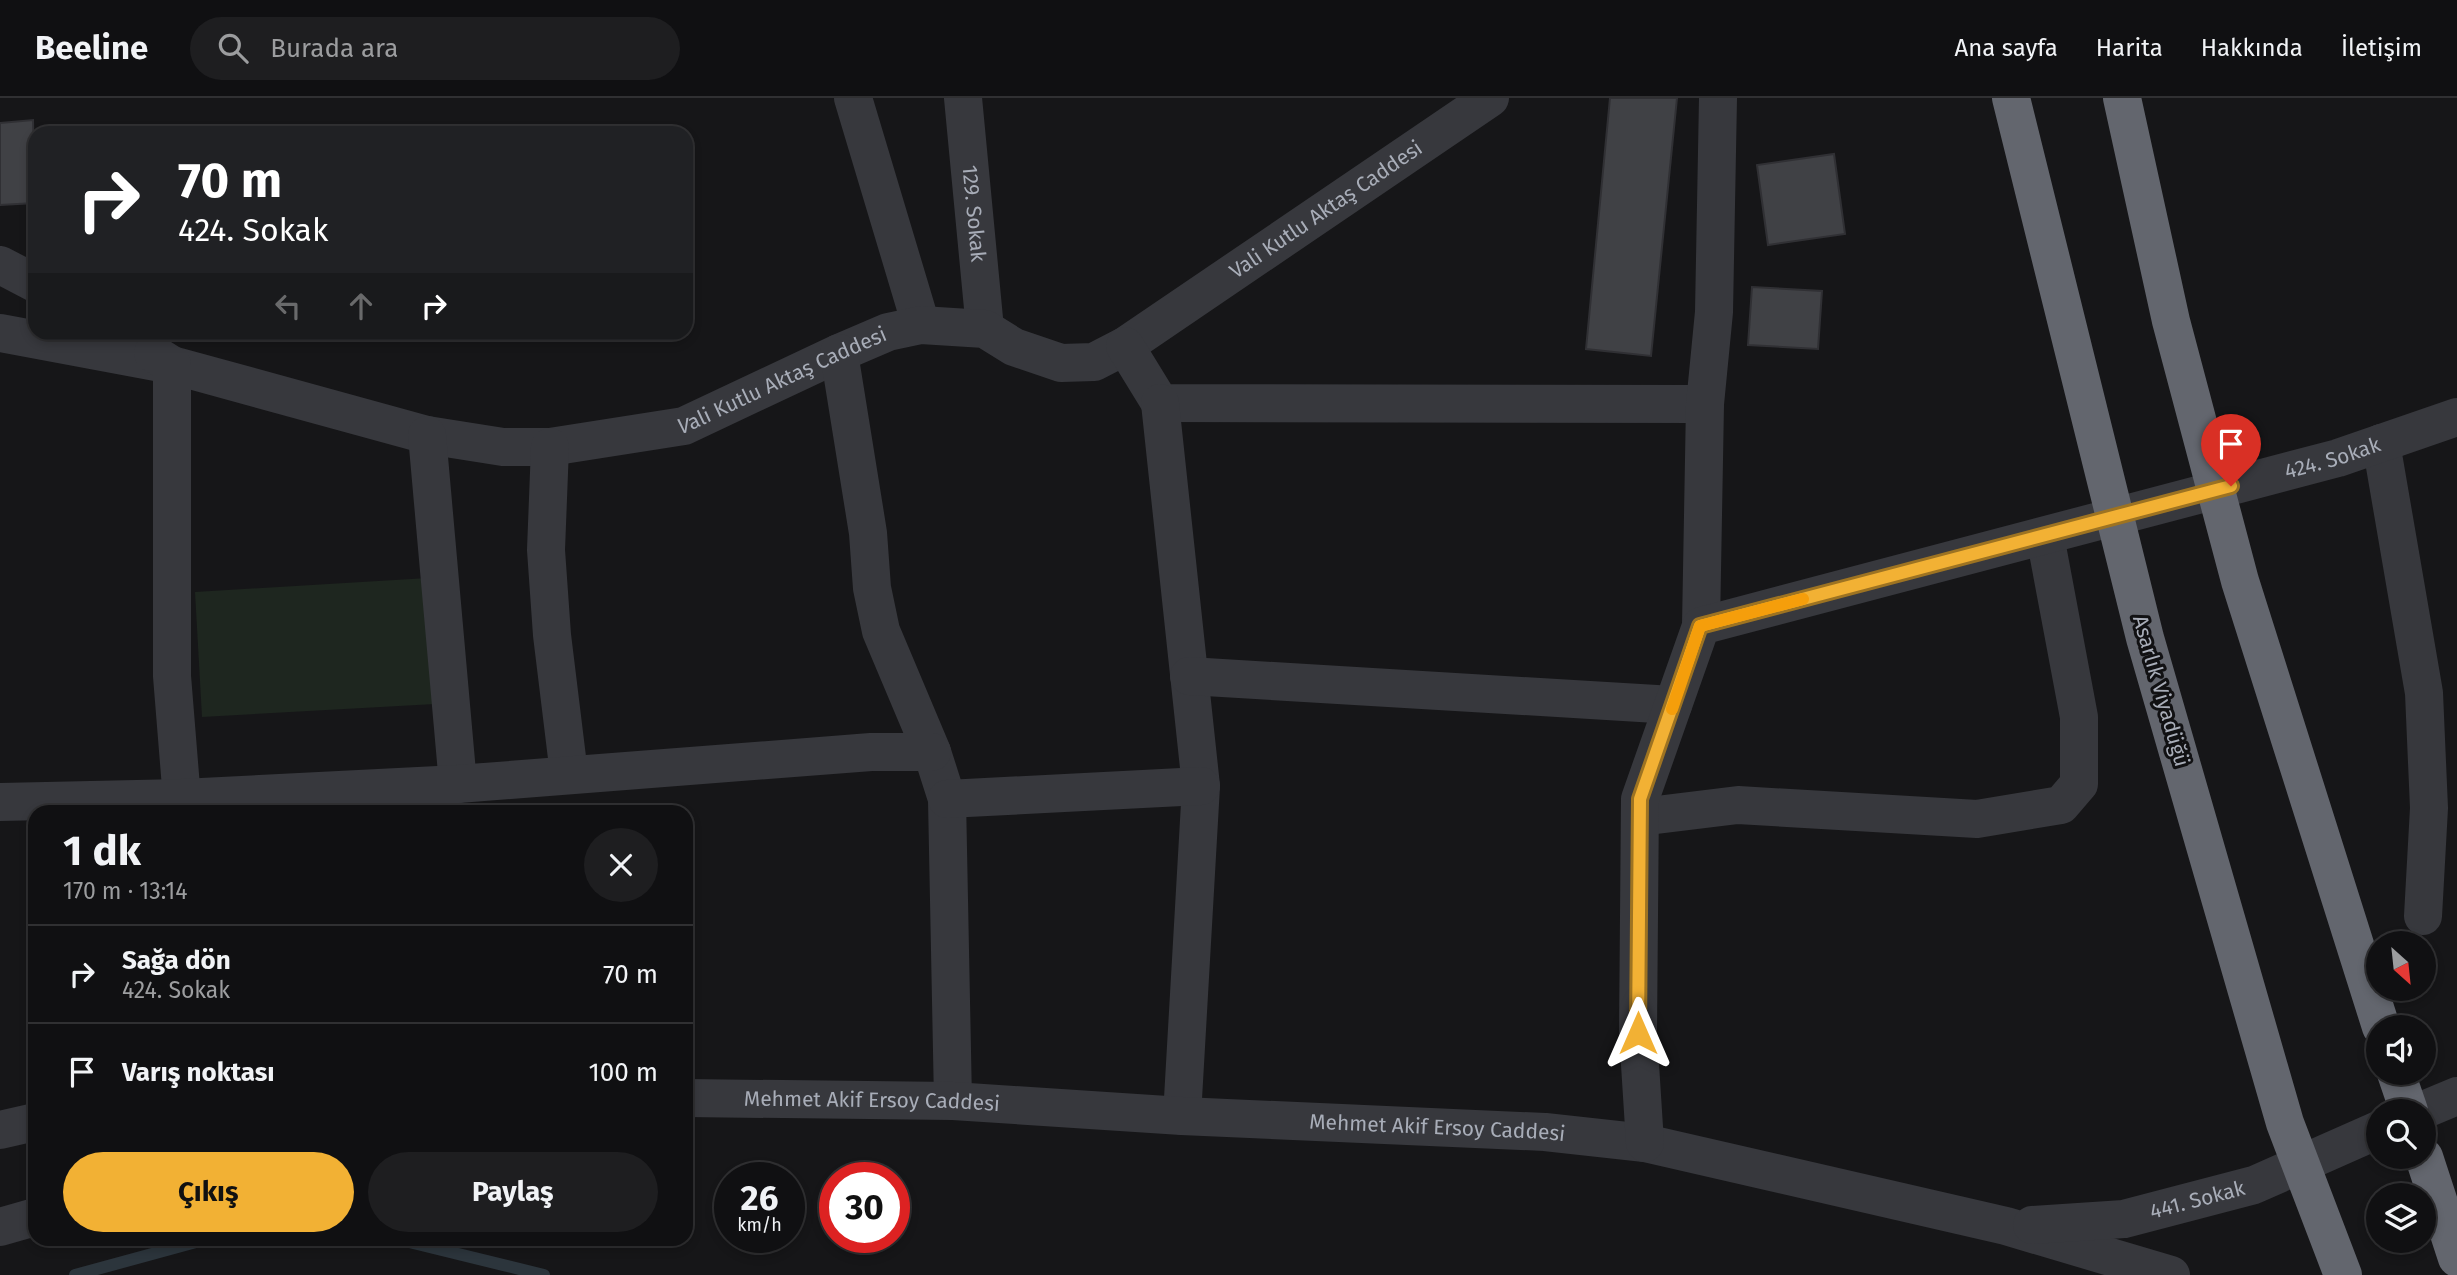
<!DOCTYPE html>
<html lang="tr">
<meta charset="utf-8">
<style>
body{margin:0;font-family:"Fira Sans",sans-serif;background:#1e1e20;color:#f1f3f6;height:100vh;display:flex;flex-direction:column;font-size:26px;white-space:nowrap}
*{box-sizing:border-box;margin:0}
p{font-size:23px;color:#9c9d9f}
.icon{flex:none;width:38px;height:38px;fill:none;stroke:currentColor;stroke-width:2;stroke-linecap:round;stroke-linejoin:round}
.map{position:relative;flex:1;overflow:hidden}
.details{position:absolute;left:28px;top:707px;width:665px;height:441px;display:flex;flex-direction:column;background:#101012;border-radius:21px;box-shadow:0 4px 10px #0003,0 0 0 2px #303032}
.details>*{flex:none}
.guide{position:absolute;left:28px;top:28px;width:665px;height:214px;border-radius:21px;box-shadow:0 4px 10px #0003,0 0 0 2px #303032;background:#202124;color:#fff;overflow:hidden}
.needle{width:46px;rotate:153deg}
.buttons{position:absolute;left:2366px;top:833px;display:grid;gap:14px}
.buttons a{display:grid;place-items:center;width:70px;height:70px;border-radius:50%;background:#101012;box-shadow:0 4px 10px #0003,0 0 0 2px #303032;font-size:35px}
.speed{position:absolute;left:714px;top:1064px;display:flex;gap:14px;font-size:35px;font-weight:700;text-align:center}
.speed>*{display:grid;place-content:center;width:91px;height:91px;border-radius:50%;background:#101012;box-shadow:0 4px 10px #0003,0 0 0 2px #303032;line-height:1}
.speed small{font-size:18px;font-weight:400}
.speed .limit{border:10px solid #d22;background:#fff;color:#111}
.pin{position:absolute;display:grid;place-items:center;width:60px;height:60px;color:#fff;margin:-72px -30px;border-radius:50% 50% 50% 0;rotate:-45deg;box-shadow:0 0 7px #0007}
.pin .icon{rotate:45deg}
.me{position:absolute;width:77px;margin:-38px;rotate:0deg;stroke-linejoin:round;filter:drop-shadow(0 0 5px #0008)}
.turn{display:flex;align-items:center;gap:24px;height:147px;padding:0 35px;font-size:32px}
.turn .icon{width:91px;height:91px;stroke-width:2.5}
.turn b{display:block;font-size:49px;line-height:60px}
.lanes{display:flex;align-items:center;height:66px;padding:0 35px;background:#0003;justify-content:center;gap:35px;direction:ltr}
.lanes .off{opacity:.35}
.round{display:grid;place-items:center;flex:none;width:74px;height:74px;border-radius:37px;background:#1e1e20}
.head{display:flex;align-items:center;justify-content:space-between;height:119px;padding:0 35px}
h1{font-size:42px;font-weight:700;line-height:52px}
.cta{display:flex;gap:14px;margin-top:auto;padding:14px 35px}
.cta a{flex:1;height:80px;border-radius:42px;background:#f2b134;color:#111;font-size:28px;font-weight:700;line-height:80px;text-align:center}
.cta a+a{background:#1e1e20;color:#f1f3f6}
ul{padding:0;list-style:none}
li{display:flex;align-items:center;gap:21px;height:98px;padding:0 35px;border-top:2px solid #303032}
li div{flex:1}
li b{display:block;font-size:26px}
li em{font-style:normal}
header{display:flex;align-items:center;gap:42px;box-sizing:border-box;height:98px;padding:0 35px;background:#101012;border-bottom:2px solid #303032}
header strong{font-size:33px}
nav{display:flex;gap:38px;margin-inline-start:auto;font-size:24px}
.search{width:490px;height:63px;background:#1e1e20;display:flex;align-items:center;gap:18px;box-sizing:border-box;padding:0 24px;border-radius:38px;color:#9c9d9f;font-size:26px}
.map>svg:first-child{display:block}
</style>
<header>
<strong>Beeline</strong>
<div class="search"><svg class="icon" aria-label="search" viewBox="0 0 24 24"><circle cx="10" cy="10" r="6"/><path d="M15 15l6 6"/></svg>Burada ara</div>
<nav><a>Ana sayfa</a><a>Harita</a><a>Hakkında</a><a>İletişim</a></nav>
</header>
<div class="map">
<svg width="2457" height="1177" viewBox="0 0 2457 1177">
<rect width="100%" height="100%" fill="#161618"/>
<path fill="#1e261f" d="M428 480 435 606 202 619 195 494Z"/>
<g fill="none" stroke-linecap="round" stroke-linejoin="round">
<path stroke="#2c353c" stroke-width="12" d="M397 1141 544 1177
M75 1177 207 1141"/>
</g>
<path fill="#404145" stroke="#303034" stroke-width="2" d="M1610 0H1677L1651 258 1586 251Z
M33 22 35 105 0 107V25Z
M1834 56 1845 136 1768 147 1757 67Z
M1752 189 1822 193 1818 251 1748 247Z"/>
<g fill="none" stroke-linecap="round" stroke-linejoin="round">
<g stroke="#37383d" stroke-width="38">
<path d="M853 0 921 227"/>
<path id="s1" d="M963 0 985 231"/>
<path d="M0 167 35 185"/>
<path id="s2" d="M0 235 172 267 427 337 503 349H550L684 328 839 255 888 234 921 227 985 231 1014 249 1061 265 1094 264 1125 248 1490 0"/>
<path d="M1125 248 1160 305 1705 306"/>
<path d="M153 255 172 267V578L183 714"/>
<path d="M839 255 868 435 872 490 881 533 932 654 947 701 953 1003"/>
<path d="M1160 305 1201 688 1182 1018"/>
<path d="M427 337 458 686"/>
<path d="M2381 345 2424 595 2429 710 2423 818"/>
<path d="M550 349 546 452 552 537 569 676"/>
<path d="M1701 528 1705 306 1714 214 1718 0"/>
<path d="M1189 578 1673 607"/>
<path d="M947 701 1201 688"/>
<path d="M0 704 182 700 458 686 871 654H932"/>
<path d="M1640 719 1738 707 1977 721 2061 707 2079 686V619L2045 438"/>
<path id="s3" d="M686 1000 953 1003 1182 1018 1545 1034 1645 1045 2006 1128 2171 1177"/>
<path d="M2421 1013 2457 998"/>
<path d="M0 1032 35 1024"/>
<path id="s4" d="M1645 1045 1638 935 1640 701 1701 528 2338 360 2457 319"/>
<path id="s5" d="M2032 1127 2124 1121 2254 1087 2378 1032"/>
<path d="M0 1129 35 1119"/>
</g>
<path stroke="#63666e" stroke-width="38" d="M2396 975 2409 1013
M2424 1059 2457 1160"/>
<path stroke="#63666e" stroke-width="38" d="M2011 0 2145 540 2285 1025 2343 1177
M2122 0 2171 223 2240 483 2381 929"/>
</g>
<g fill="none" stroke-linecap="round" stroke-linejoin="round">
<g stroke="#9d7322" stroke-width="18">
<path id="route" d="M1638 935 1640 701 1700 528 2231 388"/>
</g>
<use href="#route" stroke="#f2b134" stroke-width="12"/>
<path stroke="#f59e0b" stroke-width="12" d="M1672 611 1700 528 1803 501"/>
</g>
<g text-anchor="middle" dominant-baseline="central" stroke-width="6" stroke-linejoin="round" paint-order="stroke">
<g font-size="21" fill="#a8adb8" stroke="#111113">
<text stroke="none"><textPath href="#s2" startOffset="1416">Vali Kutlu Aktaş Caddesi</textPath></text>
<text stroke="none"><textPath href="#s1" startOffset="116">129. Sokak</textPath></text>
<text stroke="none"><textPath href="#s2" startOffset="807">Vali Kutlu Aktaş Caddesi</textPath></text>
<text stroke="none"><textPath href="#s4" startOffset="1181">424. Sokak</textPath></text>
<text transform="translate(2161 593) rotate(74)">Asarlık Viyadüğü</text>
<text stroke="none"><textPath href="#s3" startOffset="186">Mehmet Akif Ersoy Caddesi</textPath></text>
<text stroke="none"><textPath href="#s3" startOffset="752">Mehmet Akif Ersoy Caddesi</textPath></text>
<text stroke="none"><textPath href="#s5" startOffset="168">441. Sokak</textPath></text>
</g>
</g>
</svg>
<div class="buttons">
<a><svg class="needle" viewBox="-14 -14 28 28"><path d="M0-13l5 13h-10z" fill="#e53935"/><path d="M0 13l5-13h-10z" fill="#9c9d9f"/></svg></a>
<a><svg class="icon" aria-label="sound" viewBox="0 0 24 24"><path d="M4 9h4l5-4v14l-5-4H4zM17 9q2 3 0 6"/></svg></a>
<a><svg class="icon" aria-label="search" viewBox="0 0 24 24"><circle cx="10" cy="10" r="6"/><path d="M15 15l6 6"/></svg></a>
<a><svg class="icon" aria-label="layers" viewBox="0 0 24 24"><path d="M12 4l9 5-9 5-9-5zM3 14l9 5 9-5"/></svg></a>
</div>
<div class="speed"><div>26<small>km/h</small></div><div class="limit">30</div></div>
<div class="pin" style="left:2231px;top:388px;background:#d93025"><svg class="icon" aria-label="arrive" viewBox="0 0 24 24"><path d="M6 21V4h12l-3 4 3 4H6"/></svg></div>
<svg class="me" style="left:1638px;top:935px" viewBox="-20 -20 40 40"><path d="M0-17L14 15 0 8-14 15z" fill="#f2b134" stroke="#fff" stroke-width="4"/></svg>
<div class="guide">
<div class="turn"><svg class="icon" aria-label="right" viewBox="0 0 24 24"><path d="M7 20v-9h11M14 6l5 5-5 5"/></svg><div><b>70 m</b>424. Sokak</div></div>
<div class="lanes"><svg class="icon off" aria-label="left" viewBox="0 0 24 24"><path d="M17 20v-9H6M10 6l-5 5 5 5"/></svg><svg class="icon off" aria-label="ahead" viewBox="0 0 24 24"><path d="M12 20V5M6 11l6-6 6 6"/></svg><svg class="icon" aria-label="right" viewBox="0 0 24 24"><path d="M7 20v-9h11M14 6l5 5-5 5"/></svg></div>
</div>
<section class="details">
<div class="head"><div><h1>1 dk</h1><p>170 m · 13:14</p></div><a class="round"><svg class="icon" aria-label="close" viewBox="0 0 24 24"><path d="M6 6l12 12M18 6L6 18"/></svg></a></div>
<ul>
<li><svg class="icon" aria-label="right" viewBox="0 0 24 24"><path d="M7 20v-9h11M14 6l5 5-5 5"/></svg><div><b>Sağa dön</b><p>424. Sokak</p></div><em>70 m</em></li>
<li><svg class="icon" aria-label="arrive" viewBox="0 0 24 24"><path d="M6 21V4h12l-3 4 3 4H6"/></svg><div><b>Varış noktası</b></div><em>100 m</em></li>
</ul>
<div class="cta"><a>Çıkış</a><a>Paylaş</a></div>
</section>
</div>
